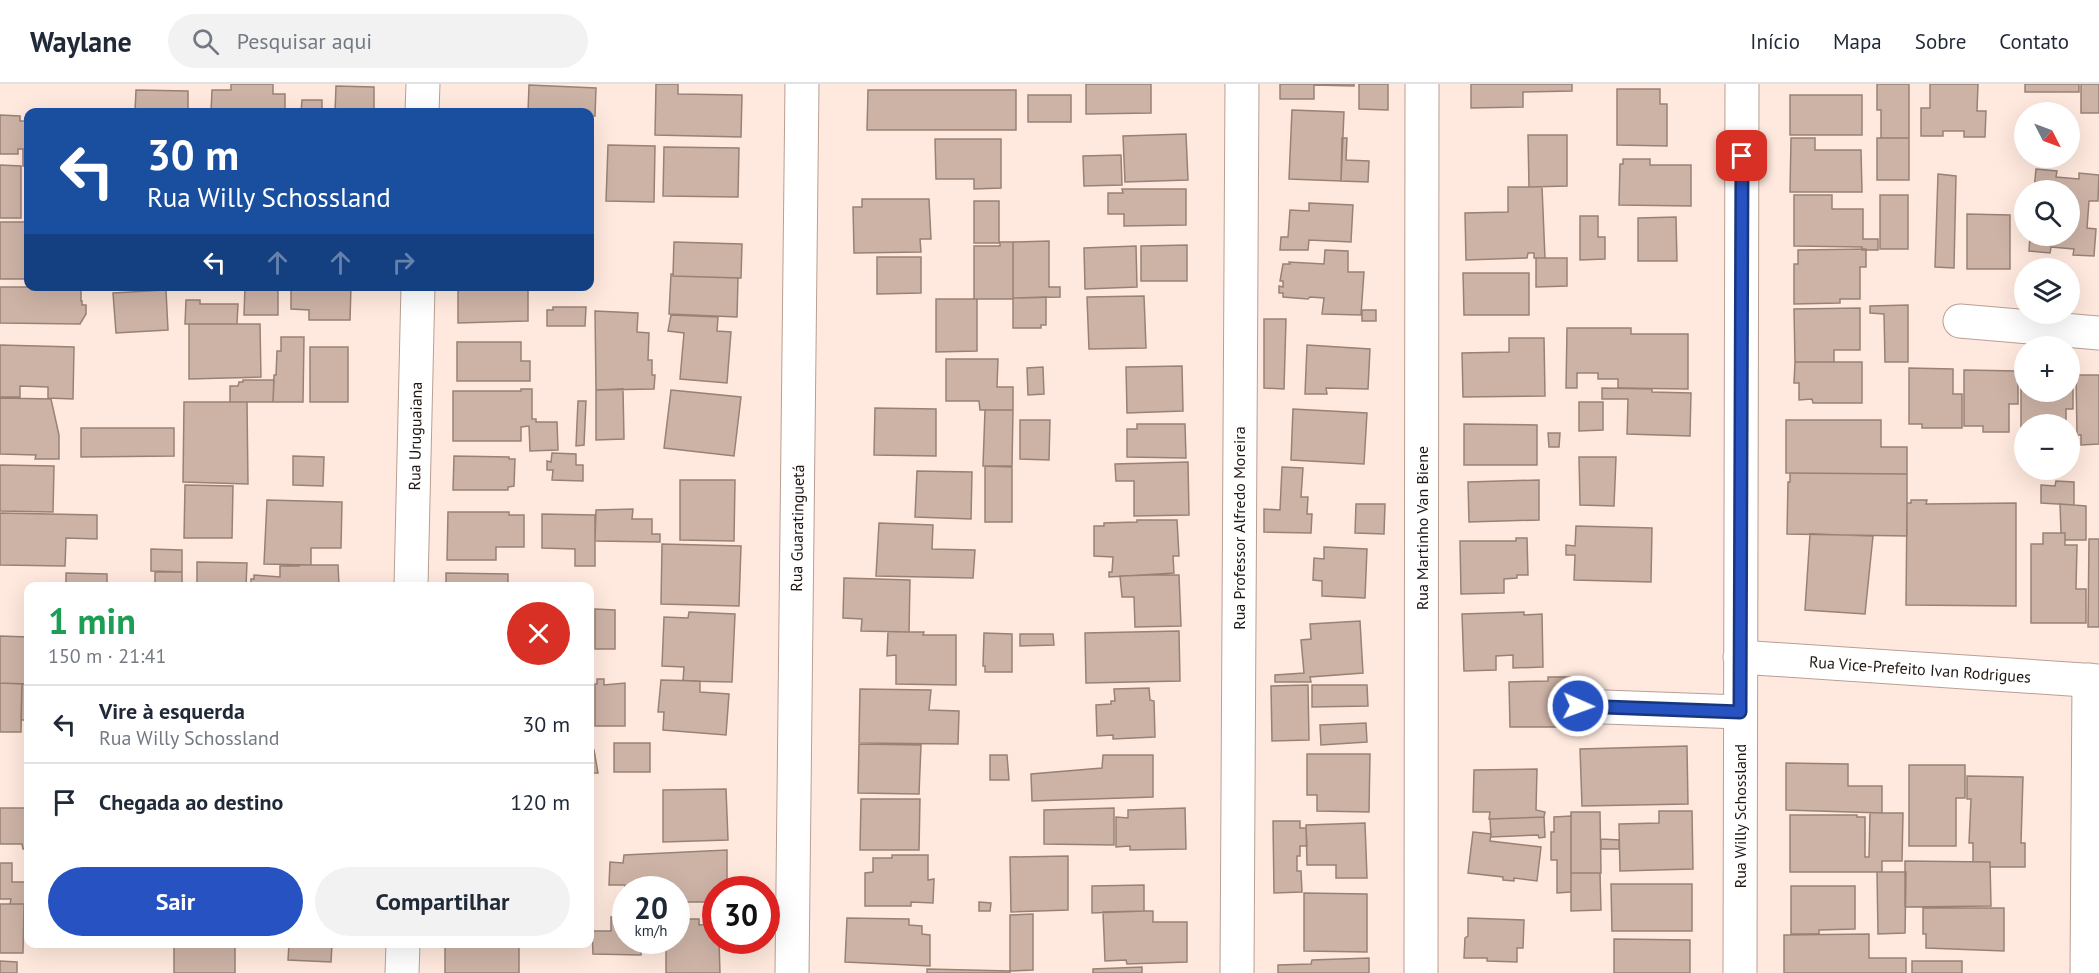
<!DOCTYPE html>
<html lang="pt">
<meta charset="utf-8">
<style>
body{margin:0;font-family:"PT Sans",sans-serif;background:#f2f2f3;color:#1f2937;height:100vh;display:flex;flex-direction:column;font-size:22px;white-space:nowrap}
*{box-sizing:border-box;margin:0}
p{font-size:20px;color:#747a83}
.icon{flex:none;width:33px;height:33px;fill:none;stroke:currentColor;stroke-width:2;stroke-linecap:round;stroke-linejoin:round}
.map{position:relative;flex:1;overflow:hidden}
.details{position:absolute;left:24px;top:498px;width:570px;height:366px;display:flex;flex-direction:column;background:#fff;border-radius:12px;box-shadow:0 6px 24px #0002}
.details>*{flex:none}
.top-card{position:absolute;left:24px;top:24px;width:570px;height:183px;border-radius:12px;box-shadow:0 6px 24px #0002;background:#1a4fa0;color:#fff;overflow:hidden}
.needle{width:39px;rotate:132deg}
.buttons{position:absolute;left:2014px;top:18px;display:grid;gap:12px}
.buttons a{display:grid;place-items:center;width:66px;height:66px;border-radius:50%;background:#fff;box-shadow:0 6px 24px #0002;font-size:30px}
.speed{position:absolute;left:612px;top:792px;display:flex;gap:12px;font-size:30px;font-weight:700;text-align:center}
.speed>*{display:grid;place-content:center;width:78px;height:78px;border-radius:50%;background:#fff;box-shadow:0 6px 24px #0002;line-height:1}
.speed small{font-size:15px;font-weight:400}
.speed .limit{border:9px solid #d22;background:#fff;color:#111}
.pin{position:absolute;display:grid;place-items:center;width:51px;height:51px;color:#fff;margin:-26px;border-radius:12px;box-shadow:0 3px 9px #0006}
.me{position:absolute;width:66px;margin:-33px;rotate:92deg;stroke-linejoin:round;filter:drop-shadow(0 0 4px #0008)}
.turn{display:flex;align-items:center;gap:21px;height:126px;padding:0 24px;font-size:27px}
.turn .icon{width:78px;height:78px;stroke-width:2.5}
.turn b{display:block;font-size:42px;line-height:51px}
.lanes{display:flex;align-items:center;height:57px;padding:0 24px;background:#0003;justify-content:center;gap:30px;direction:ltr}
.lanes .off{opacity:.35}
.round{display:grid;place-items:center;flex:none;width:63px;height:63px;border-radius:32px;background:#f2f2f3}
.overview{display:flex;align-items:center;justify-content:space-between;height:102px;padding:0 24px}
h1{font-size:36px;font-weight:600;line-height:45px;color:#1e9e55}
.action{display:flex;gap:12px;margin-top:auto;padding:12px 24px}
.action a{flex:1;height:69px;border-radius:36px;background:#2653c1;color:#fff;font-size:24px;font-weight:600;line-height:69px;text-align:center}
.action a+a{background:#f2f2f3;color:#1f2937}
ul{padding:0;list-style:none}
li{display:flex;align-items:center;gap:18px;height:78px;padding:0 24px;border-top:2px solid #e0e1e3}
li div{flex:1}
li b{display:block;font-size:22px}
li em{font-style:normal}
header{display:flex;align-items:center;gap:36px;box-sizing:border-box;height:84px;padding:0 30px;background:#fff;border-bottom:2px solid #e0e1e3}
header strong{font-size:28px}
nav{display:flex;gap:33px;margin-inline-start:auto;font-size:21px}
.search{width:420px;height:54px;background:#f2f2f3;display:flex;align-items:center;gap:15px;box-sizing:border-box;padding:0 21px;border-radius:33px;color:#747a83;font-size:22px}
.map>svg:first-child{display:block}
</style>
<header>
<strong>Waylane</strong>
<div class="search"><svg class="icon" aria-label="search" viewBox="0 0 24 24"><circle cx="10" cy="10" r="6"/><path d="M15 15l6 6"/></svg>Pesquisar aqui</div>
<nav><a>Início</a><a>Mapa</a><a>Sobre</a><a>Contato</a></nav>
</header>
<div class="map">
<svg width="2099" height="889" viewBox="0 0 2099 889">
<rect width="100%" height="100%" fill="#ffe9de"/>
<path fill="#cdb3a6" stroke="#998175" stroke-width="1.5" d="M231 0H273V10H285V28H211L212 6H231Z
M656 0H678V10L742 11 741 53 655 51Z
M1086 0H1151V29L1086 30Z
M1280 0H1354V2L1314 1V15H1280Z
M1359 0H1388V26L1359 25Z
M1471 0H1572V7L1523 8V23L1471 24Z
M1877 0H1909V54H1881V26H1877Z
M1930 0H1978L1977 27H1986L1985 53H1964V47H1943V52H1921V24H1930Z
M2025 0H2079V8H2025Z
M2081 0H2099V29H2081Z
M529 1 596 4 595 32H590V28H528Z
M336 2 374 3V28H335Z
M1617 5H1660V20H1667V62L1617 61Z
M136 6 188 7V28H135Z
M868 6H1016V46H867Z
M1028 11H1071V38H1028Z
M1790 11H1862V51H1790Z
M302 16H322V28H301Z
M62 26H116V28H62Z
M1292 26 1344 28 1341 97 1289 95Z
M0 31 20 32V37H25V34H28V82H23V65H18V70H0Z
M1186 50 1188 96 1125 98 1123 52Z
M1528 51H1567V102L1529 103Z
M1342 54H1347L1346 76 1369 77 1368 98 1341 97Z
M1791 54H1815V66H1861L1862 108H1790Z
M1877 54H1909V96H1877Z
M935 55H1001V104L974 105V95H936Z
M608 61 655 62 654 118 606 117Z
M664 63 739 64 738 113 663 112Z
M1121 71 1122 101 1084 102 1083 72Z
M1623 75H1650V81H1691V122L1619 121 1620 80H1623Z
M0 81 21 82V134H0Z
M2036 85 2057 87 2056 93 2079 95V89L2099 91 2098 117H2089L2087 144 2096 145 2094 172 2073 171 2074 165 2051 163 2050 169 2029 167 2030 152H2070V106H2034Z
M1938 90 1956 92 1954 184 1935 183Z
M1508 103H1542L1545 174H1534V169H1528L1527 174 1466 176 1465 129 1508 128Z
M1122 105H1186V141L1124 142V130H1108V109H1123Z
M1794 111H1832V125H1863V155H1878V166H1862V163L1794 162Z
M1880 111H1908V165H1880Z
M862 115H929L931 155H920L921 168 854 169 853 123H862Z
M974 117H999V159H974Z
M1309 119 1353 121 1351 158 1309 156 1308 166H1280L1281 153H1288L1290 126 1309 127Z
M1967 130 2010 131V185H1967Z
M1580 132H1598V153H1605V175L1580 176Z
M1676 133 1677 177H1638V134Z
M0 138H28V195H0Z
M1049 157V203H1060V213L1013 214V158Z
M674 158 742 160 741 194 673 192Z
M1000 158H1013V215H974V162H1000Z
M1187 161V197H1141V162Z
M1136 162 1137 203 1085 205 1084 164Z
M1866 165V183H1860V215H1840V219L1794 220V180H1798V166Z
M1325 166 1348 167V188H1364L1361 231 1322 230 1324 214 1310 213 1308 215 1283 213V209H1279V202L1283 203V197H1280L1283 180H1290L1289 178 1324 180Z
M877 173H921V209L877 210Z
M1536 174H1567V202L1536 203Z
M1463 189H1529V231H1464Z
M671 190H673V192L738 194 737 233 669 230Z
M245 202H278V231H244Z
M291 202H351L350 236H309V226L291 225Z
M458 202H528V237L458 239Z
M0 203H81V217H82V221H86V230L80 240 0 239Z
M166 206 168 246 116 249 113 209Z
M1144 212 1146 264 1089 265 1087 213Z
M1046 213V241H1041V244H1013V214Z
M936 215H977V267L936 268Z
M186 216H200V220H238L237 240H185Z
M1908 221V278H1885L1884 230 1870 229V222Z
M553 223H586L585 242H547V226H553Z
M1860 224V266H1834V278H1795L1794 225Z
M1362 226H1376V237H1362Z
M595 227 638 229 637 248 649 249 648 276H652V291H655L654 305 596 306Z
M671 231 718 233 717 247 731 248 727 299 680 295 684 249 668 247Z
M1264 235H1286L1284 305 1264 304Z
M189 240H260L261 293 189 295Z
M1567 244H1631V250H1688V305L1618 304V295H1598V289H1577V304H1566Z
M281 253H304L303 318H273L274 291H276L277 267H281Z
M1509 254H1544L1545 312 1463 313 1462 269 1509 268Z
M457 258H521V277H530V297H457Z
M0 261 74 263 73 315 48 314V303L20 302V313H0Z
M1307 261 1370 265 1368 305 1326 304 1327 310H1305Z
M310 263H348V318H310Z
M946 275H998L997 303H1013V326H980L979 317H946Z
M1795 278H1862V319H1813L1812 315 1799 316V299H1794Z
M1182 282 1183 327 1127 329 1126 283Z
M1043 283 1044 310 1028 311 1027 284Z
M1909 284 1953 285V310H1962V344H1922V340H1909Z
M1964 286 2018 287V320H2009V348H1983V342H1964Z
M2021 291H2025V308H2070V291H2073V325H2066V340H2025V362H2021Z
M2076 291H2099V360L2081 361V351H2077Z
M243 296H274L273 318H230V302H238L239 298H243Z
M1602 304 1652 305V308L1691 309 1690 352 1627 350 1628 315H1602Z
M521 305H532V335H536V338H557L558 366 530 367 529 342 521 343V357H453V307H521Z
M623 305 624 355 596 356V306Z
M671 306 741 313 734 372 664 364Z
M0 314 51 315 59 351V375H35L36 371 0 370Z
M578 317H586L584 361 576 362Z
M184 318H247L248 400 183 398Z
M1579 318H1603V346L1579 347Z
M875 324 936 325V372L874 371Z
M1293 325 1367 329 1364 380 1291 376Z
M985 326H1013L1012 383 983 382Z
M1020 336H1050L1049 376 1020 375Z
M1786 336H1881V363H1907V390L1786 389Z
M1137 340H1185L1186 374 1127 373V345H1137Z
M1464 340 1537 341V381H1464Z
M81 344H174V372L81 373Z
M1548 349H1560L1559 363H1549Z
M552 369 576 370V381H583V397L552 396 553 386H547V377L551 378Z
M293 372 324 373 323 402 293 401Z
M454 372 509 373V375H515L514 402 508 403V406H453Z
M1579 373H1616L1614 422 1580 421Z
M1188 378 1189 431 1134 432V397H1116L1115 380Z
M0 381 54 382 53 428 0 427Z
M985 382H1012V438H985Z
M1282 383 1303 384 1301 413H1308L1307 430H1312L1311 449 1264 448V425L1280 426Z
M917 387 972 388 971 435 915 433Z
M1790 389 1907 390V452L1787 450 1788 398H1790Z
M680 396H735L734 457 680 456Z
M1539 396V436L1469 438 1468 398Z
M2056 397 2074 398V421L2041 419V401L2055 402Z
M185 401 233 402 232 454H184Z
M267 416 342 418 341 464H311V481L264 480Z
M1911 416H1927L1926 420 2016 419V522L1906 521 1907 419H1911Z
M1356 420H1385L1384 450 1355 449Z
M2060 420 2086 422V456H2065V449H2061Z
M633 425 632 435H652V450H660V458L595 457 596 426Z
M448 428H509V431H524V463H496V476H447Z
M0 429 97 431V455L66 454 65 482 0 481Z
M542 430 595 431V482H575V465L542 464Z
M1137 436H1177L1179 472H1173L1174 489 1109 493V488H1112L1113 473 1094 472V442H1104V439L1137 438Z
M879 439 933 441 932 465 975 466 973 494 876 492Z
M1576 442 1652 444 1651 498 1574 496 1575 471H1566V461L1575 462Z
M2043 449H2065V461H2077L2076 505H2086V539H2031V460H2043Z
M1810 450 1873 452 1865 530 1805 526Z
M1516 454H1527L1528 491H1517V494L1504 495V509L1461 510 1460 457H1516Z
M2089 455H2099V543H2088Z
M662 460 741 462 739 522 661 520Z
M1324 463 1367 465 1365 514 1322 512V497L1313 496 1314 474 1324 475Z
M151 465 182 466V488L151 487Z
M197 478 247 479 246 502H197Z
M299 481H338L339 502H251V495H254V491L280 493V482H299Z
M155 488H182V502H155Z
M66 489 107 490V502H66Z
M446 489 508 490V502H446Z
M1150 491H1179L1181 542 1135 543 1134 513H1122L1120 492Z
M844 494 910 496 909 548 861 547 862 535 843 534Z
M595 525 615 526V565H595Z
M689 528 735 530 732 598 683 597 684 583 662 582 664 533 688 534Z
M1524 528V531L1542 530 1543 583 1513 584V571L1496 572V586L1464 587 1462 530Z
M1360 537 1363 589 1310 593 1311 598H1275V591L1304 589 1301 556 1311 555 1310 540Z
M1179 547 1180 597 1086 599 1085 549Z
M888 548H924L923 551H956V601L896 600V571L887 572Z
M984 549 1012 550V588H985V582H983Z
M1020 550H1053L1054 561 1020 562Z
M0 552 28 553V600L0 599Z
M1548 593H1570V643H1510L1509 598 1548 597Z
M597 595H604V601L625 599V642H595V600H597Z
M661 596 700 597V608L729 610 726 651 663 646 664 628H658Z
M0 599 22 600 21 648H0Z
M22 600H28V636H21Z
M1308 601 1309 656 1272 657 1271 602Z
M1312 601H1367L1368 622 1312 623Z
M1149 604 1150 616 1154 617 1155 653 1113 655V651L1097 652 1096 621 1111 620V617H1115L1114 605Z
M860 605 931 606 929 626 959 627 958 660 859 659Z
M1366 639 1367 658 1321 661 1320 641Z
M614 659H650V688H614Z
M859 660 921 661 919 710 858 709Z
M1687 662 1688 720 1582 722 1580 665Z
M590 666H594L598 689H590Z
M1307 670H1370L1369 728 1317 727V711H1307Z
M990 671H1007L1009 696H990Z
M1103 671H1153V713L1032 717 1031 690 1102 684Z
M1786 679 1848 680V702H1882V729L1786 726Z
M1909 681H1965V714H1956V762H1909Z
M1537 685 1536 726 1545 728 1544 733 1489 735 1490 728H1473L1474 686Z
M1967 692 2023 693 2021 759H2025V783H1990V778H1973V759H1969L1971 715H1967Z
M726 705 728 756 663 758V706Z
M861 715H920L919 766H860Z
M0 724H27L28 765H23L22 760H0Z
M1114 724V761L1044 760V726Z
M1185 724 1186 765 1130 766V762L1116 763V733L1128 734V726Z
M1659 727H1692L1693 785 1620 787 1619 740 1659 739Z
M1571 728H1600L1601 789H1571Z
M1870 729H1903L1902 777H1882V788H1790V731H1857V733H1865V773H1869Z
M1571 732V808L1557 809V776H1551V748H1554V733Z
M1544 733 1545 753 1539 754 1538 751 1491 753 1490 735Z
M1273 737H1300V744H1306L1307 762H1300V772H1297V787H1301L1302 808 1274 809Z
M1365 739 1367 794H1336V781H1307L1306 741Z
M1473 748 1491 750 1490 757 1541 763 1537 797 1514 794V797L1503 796V793L1468 789Z
M1601 755 1619 756V765H1601Z
M727 766V806H716V818H676V806H626L625 817V801H609L610 778 623 779 624 771Z
M892 771H928V796L934 795 933 819 911 818V822H865V789L873 788V774H892Z
M1068 772V826L1011 828 1010 773Z
M1905 777 1990 778 1991 822 1905 823Z
M0 779H12V798H28V820H10L11 815H0Z
M1877 788H1906L1905 849 1878 850Z
M1571 789H1600L1601 826 1571 827Z
M1611 800H1692V847H1612Z
M1144 801V827L1092 829V802Z
M1791 802H1855V845L1819 846V850H1791Z
M1304 809 1367 810V868L1304 867Z
M979 818 991 819 990 827H979Z
M0 820H24L23 869H0Z
M1923 824H2004V867L1926 864V850H1923Z
M1144 827H1153V838H1187V878L1127 880 1126 876 1105 877 1103 828Z
M1033 830V886L1010 887V831Z
M611 833H626V856H642L641 871 593 870 592 847H611Z
M847 834 909 835V841L922 842V850L930 851V882L845 878Z
M1468 834 1524 836 1523 864H1517V878L1487 877V874H1464L1465 854 1468 852Z
M677 835H699V841L716 840V856H719L720 889H666V856H676Z
M1869 850V874H1906V889H1784V851Z
M1614 855 1690 856V889H1614Z
M174 860H235V889H174Z
M289 860H332L331 878 288 876Z
M445 860H519V889H445Z
M1369 874V889H1278V881L1311 880 1312 876Z
M0 877 17 878V889H0Z
M1912 877H1962V889H1912Z
M1142 883V889H1093V885Z
M927 885 1010 887V889H927Z"/>
<g fill="none" stroke-linecap="round" stroke-linejoin="round">
<g stroke="#b89f92" stroke-width="35">
<path id="street" d="M422 28 423 0
M1960 237 2099 249
M411 502 418 202
M1578 622 1740 628
M402 889 403 860
M792 889 802 0
M1237 889 1242 0
M1421 889 1422 0
M2087 889 2089 596"/>
</g>
<g stroke="#b89f92" stroke-width="35">
<path id="secondary" d="M1740 573 2099 597
M1740 889 1742 0"/>
</g>
<use href="#street" stroke="#fff" stroke-width="33"/>
<use href="#secondary" stroke="#fff" stroke-width="33"/>
</g>
<g fill="none" stroke-linecap="round" stroke-linejoin="round">
<g stroke="#19367d" stroke-width="15">
<path id="route" d="M1578 622 1740 628 1742 72"/>
</g>
<use href="#route" stroke="#2653c1" stroke-width="10"/>
</g>
<g text-anchor="middle" dominant-baseline="central" stroke-width="6" stroke-linejoin="round" paint-order="stroke">
<g font-size="16" fill="#201712" stroke="#fff">
<text transform="translate(415 352) rotate(-89)">Rua Uruguaiana</text>
<text transform="translate(797 444) rotate(-89)">Rua Guaratinguetá</text>
<text transform="translate(1239 444) rotate(-90)">Rua Professor Alfredo Moreira</text>
<text transform="translate(1422 444) rotate(-90)">Rua Martinho Van Biene</text>
<text transform="translate(1920 585) rotate(4)">Rua Vice-Prefeito Ivan Rodrigues</text>
<text transform="translate(1740 732) rotate(-90)">Rua Willy Schossland</text>
</g>
</g>
</svg>
<div class="buttons">
<a><svg class="needle" viewBox="-14 -14 28 28"><path d="M0-13l5 13h-10z" fill="#e53935"/><path d="M0 13l5-13h-10z" fill="#747a83"/></svg></a>
<a><svg class="icon" aria-label="search" viewBox="0 0 24 24"><circle cx="10" cy="10" r="6"/><path d="M15 15l6 6"/></svg></a>
<a><svg class="icon" aria-label="layers" viewBox="0 0 24 24"><path d="M12 4l9 5-9 5-9-5zM3 14l9 5 9-5"/></svg></a>
<a>+</a>
<a>−</a>
</div>
<div class="speed"><div>20<small>km/h</small></div><div class="limit">30</div></div>
<div class="pin" style="left:1742px;top:72px;background:#d93025"><svg class="icon" aria-label="arrive" viewBox="0 0 24 24"><path d="M6 21V4h12l-3 4 3 4H6"/></svg></div>
<svg class="me" style="left:1578px;top:622px" viewBox="-20 -20 40 40"><circle r="17" fill="#2653c1" stroke="#fff" stroke-width="3"/><path d="M0-11L8 9 0 5-8 9z" fill="#fff"/></svg>
<div class="top-card">
<div class="turn"><svg class="icon" aria-label="left" viewBox="0 0 24 24"><path d="M17 20v-9H6M10 6l-5 5 5 5"/></svg><div><b>30 m</b>Rua Willy Schossland</div></div>
<div class="lanes"><svg class="icon" aria-label="left" viewBox="0 0 24 24"><path d="M17 20v-9H6M10 6l-5 5 5 5"/></svg><svg class="icon off" aria-label="ahead" viewBox="0 0 24 24"><path d="M12 20V5M6 11l6-6 6 6"/></svg><svg class="icon off" aria-label="ahead" viewBox="0 0 24 24"><path d="M12 20V5M6 11l6-6 6 6"/></svg><svg class="icon off" aria-label="right" viewBox="0 0 24 24"><path d="M7 20v-9h11M14 6l5 5-5 5"/></svg></div>
</div>
<section class="details">
<div class="overview"><div><h1>1 min</h1><p>150 m · 21:41</p></div><a class="round" style="background:#d93025;color:#fff"><svg class="icon" aria-label="close" viewBox="0 0 24 24"><path d="M6 6l12 12M18 6L6 18"/></svg></a></div>
<ul>
<li><svg class="icon" aria-label="left" viewBox="0 0 24 24"><path d="M17 20v-9H6M10 6l-5 5 5 5"/></svg><div><b>Vire à esquerda</b><p>Rua Willy Schossland</p></div><em>30 m</em></li>
<li><svg class="icon" aria-label="arrive" viewBox="0 0 24 24"><path d="M6 21V4h12l-3 4 3 4H6"/></svg><div><b>Chegada ao destino</b></div><em>120 m</em></li>
</ul>
<div class="action"><a>Sair</a><a>Compartilhar</a></div>
</section>
</div>
